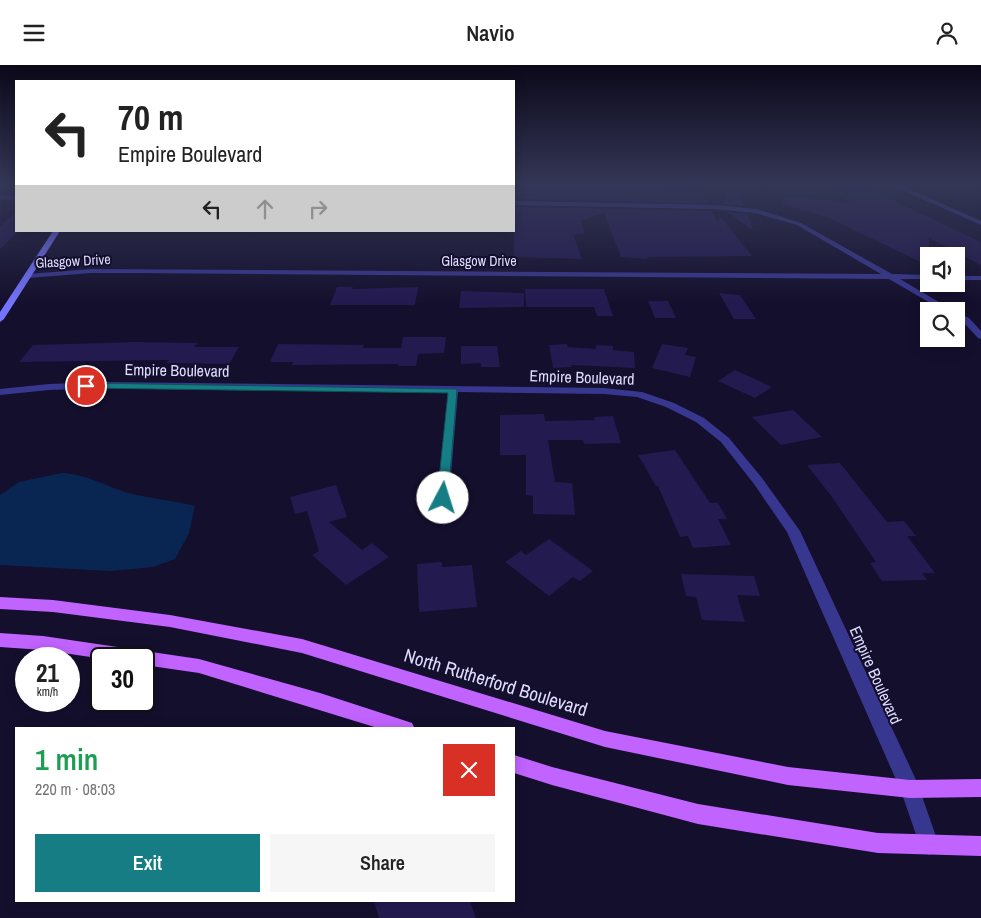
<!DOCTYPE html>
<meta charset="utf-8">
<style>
body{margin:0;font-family:"Archivo Narrow",sans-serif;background:#f6f6f6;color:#222;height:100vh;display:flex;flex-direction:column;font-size:19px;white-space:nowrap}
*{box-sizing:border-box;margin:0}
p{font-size:16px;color:#767676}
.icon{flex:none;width:28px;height:28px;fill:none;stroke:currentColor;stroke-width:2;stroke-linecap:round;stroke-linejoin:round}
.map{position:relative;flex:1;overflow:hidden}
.panel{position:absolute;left:15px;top:662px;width:500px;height:175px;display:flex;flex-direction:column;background:#fff;border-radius:0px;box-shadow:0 2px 12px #0003}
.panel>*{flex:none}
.banner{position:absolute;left:15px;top:15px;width:500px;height:152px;border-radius:0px;box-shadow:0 2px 12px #0003;background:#fff;color:#222;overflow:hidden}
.fabs{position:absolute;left:920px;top:182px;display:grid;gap:10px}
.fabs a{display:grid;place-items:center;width:45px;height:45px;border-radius:0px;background:#fff;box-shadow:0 2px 12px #0003;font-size:25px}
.speed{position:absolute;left:15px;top:582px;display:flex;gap:10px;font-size:25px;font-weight:700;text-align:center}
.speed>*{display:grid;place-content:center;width:65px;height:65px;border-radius:50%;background:#fff;box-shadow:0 2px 12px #0003;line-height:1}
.speed small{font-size:12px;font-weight:400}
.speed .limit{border:2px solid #111;border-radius:8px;background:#fff;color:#111}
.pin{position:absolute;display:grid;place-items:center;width:42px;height:42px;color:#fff;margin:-21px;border:2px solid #fff;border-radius:50%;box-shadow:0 1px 5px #0007}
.me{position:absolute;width:55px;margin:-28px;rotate:5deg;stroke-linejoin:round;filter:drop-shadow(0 0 4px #0008)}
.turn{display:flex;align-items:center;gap:18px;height:105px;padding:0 20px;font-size:22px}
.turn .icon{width:65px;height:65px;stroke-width:2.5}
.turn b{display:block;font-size:35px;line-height:42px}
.lanes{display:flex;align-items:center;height:48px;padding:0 20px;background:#0003;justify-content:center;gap:25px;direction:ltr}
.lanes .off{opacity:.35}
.round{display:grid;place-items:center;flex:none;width:52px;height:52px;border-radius:0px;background:#f6f6f6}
.summary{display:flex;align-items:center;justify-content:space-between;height:85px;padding:0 20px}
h1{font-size:30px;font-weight:600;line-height:38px;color:#1e9e55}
.action{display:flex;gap:10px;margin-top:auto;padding:10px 20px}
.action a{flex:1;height:58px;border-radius:0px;background:#167d85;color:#fff;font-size:20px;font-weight:600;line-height:58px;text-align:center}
.action a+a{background:#f6f6f6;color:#222}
header{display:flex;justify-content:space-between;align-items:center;height:65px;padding:0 20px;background:#fff;font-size:22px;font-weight:600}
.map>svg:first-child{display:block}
</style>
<header><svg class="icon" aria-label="menu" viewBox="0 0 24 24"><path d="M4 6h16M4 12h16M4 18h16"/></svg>Navio<svg class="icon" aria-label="person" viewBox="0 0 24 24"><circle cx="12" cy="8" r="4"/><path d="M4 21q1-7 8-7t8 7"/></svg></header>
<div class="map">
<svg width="981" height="853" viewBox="0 0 981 853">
<rect width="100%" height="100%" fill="#140f2d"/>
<path fill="#092653" d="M62 408C89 409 111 425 137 430 156 434 176 436 195 441L189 468 175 494 153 502 111 506 0 500V430L19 417Z"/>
<path fill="#231a50" d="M514 121 610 123V121L700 125 708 138 514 134Z
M867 123 981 177V200L929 173V201L827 152 782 139 784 131 853 138 829 126Z
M728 126 739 127 744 141 724 139Z
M514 142 712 146 718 157 720 151 752 191 647 192 648 194 621 192 604 148 581 156 585 169H573L582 194 514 192Z
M16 147V168L0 184V161Z
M727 147 748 149 753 165Z
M337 222H353L352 224 418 222 415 240H330Z
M525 224H604L613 251H597L594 242H526Z
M461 226 524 228V242L459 243Z
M719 228 740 230 756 254H734Z
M648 236H668L676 253H655Z
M403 272H446L444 288 418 289 416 301H398V299L292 300 293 297H270L278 279 364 280 363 283H401Z
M136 277 197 278 194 282H239L229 299 166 298 169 295 19 297 33 280Z
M567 279 568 282 596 284V280L613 281V285L634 287 635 303 571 300 572 302 553 303 549 280Z
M662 279 688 283 685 290 696 292 690 312 652 303Z
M461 281H497L500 302H481V298L461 299Z
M735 305 772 322 755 333 718 316Z
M793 345 822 372 781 380 752 352Z
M544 349 545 356 595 355 594 352 613 351 621 378 584 379 583 375H548L555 417 572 418 575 450 533 449V431L526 430V390H500V350Z
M675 385 710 438H718L727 454H718L731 480 693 483 688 471 680 472 658 421H656L638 390Z
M840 398 887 457 904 456 916 471H907L935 508H922L927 515 882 516 870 498 876 497 832 432 807 400Z
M336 420 347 452 329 457 362 485 372 478 389 492 346 520 312 490 319 486 307 446 295 449 290 432Z
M549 474 593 506 580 516 573 512 549 531 505 497 521 486 526 490Z
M442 497V502L472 500 477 542 419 547 417 499Z
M681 509 754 511 760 531 737 530 745 557 702 555 696 532 686 531Z
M374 836H470L476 853H379Z"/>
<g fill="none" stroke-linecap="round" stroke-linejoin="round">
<path fill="#383790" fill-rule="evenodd" d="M889 119H898L981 156V160Z
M0 130 16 131V135L0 134Z
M514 136 715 140 756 144 801 158 892 209 929 210V214H900L954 246H944L889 214 136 208H91L28 213 24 211 28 209 91 204 881 209 797 160 755 148 715 144 514 140Z
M956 211H981V215H956Z
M956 247 969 253 981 266V274L978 273 963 257 956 254Z
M104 317 604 323 642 327 674 338 704 353 729 373 762 413 800 466 917 717 939 780 936 787 929 790 922 787 901 726 787 467 754 419 721 377 696 357 666 342 637 332 604 329 458 327 449 433 443 437 437 433 448 327 104 323 49 325 0 330V324L49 319Z"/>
<path fill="#7373ff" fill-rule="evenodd" d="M53 166H60L4 254 0 257V247Z"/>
<path fill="#c163ff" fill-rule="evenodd" d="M0 532 53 535 170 550 302 574 605 666 788 702 910 715 981 714V732L910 733 788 720 605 682 302 588 170 562 53 547 0 544Z
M0 568 43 571 199 594 320 628 406 656 412 658 415 664H381L199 608 144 600V594H104L43 585 0 582Z
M514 690 552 702 698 739 878 768 981 771V791L878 788 698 759 552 720 514 708Z"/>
</g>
<linearGradient id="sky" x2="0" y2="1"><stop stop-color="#0b0819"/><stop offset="0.5" stop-color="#343757"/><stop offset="1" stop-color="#343757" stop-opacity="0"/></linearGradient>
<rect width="981" height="239" fill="url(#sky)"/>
<path fill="#167d85" stroke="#0e5156" d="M86 318 456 324 457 326 448 433 443 437 437 433 448 328 82 323V319Z"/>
<g text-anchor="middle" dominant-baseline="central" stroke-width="4" stroke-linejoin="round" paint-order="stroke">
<g font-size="14" fill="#dfdcff" stroke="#140f2d">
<text transform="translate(73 196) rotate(-3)">Glasgow Drive</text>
<text x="479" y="196">Glasgow Drive</text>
</g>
<g font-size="16" fill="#dfdcff" stroke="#140f2d">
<text transform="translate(177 305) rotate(1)">Empire Boulevard</text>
<text transform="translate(582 312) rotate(2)">Empire Boulevard</text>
<text transform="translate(876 610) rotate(66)">Empire Boulevard</text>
</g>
<g font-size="19" fill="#dfdcff" stroke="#140f2d">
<text transform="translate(496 617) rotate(17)">North Rutherford Boulevard</text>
</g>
</g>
</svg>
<div class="fabs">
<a><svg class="icon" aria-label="sound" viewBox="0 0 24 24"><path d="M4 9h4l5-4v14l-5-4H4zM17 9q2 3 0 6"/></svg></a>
<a><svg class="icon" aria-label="search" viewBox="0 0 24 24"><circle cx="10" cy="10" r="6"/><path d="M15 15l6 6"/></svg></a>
</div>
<div class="speed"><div>21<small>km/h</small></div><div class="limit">30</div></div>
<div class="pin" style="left:86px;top:321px;background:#d93025"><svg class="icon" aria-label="arrive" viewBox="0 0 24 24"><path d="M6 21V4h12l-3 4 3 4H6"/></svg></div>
<svg class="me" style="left:443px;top:433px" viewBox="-20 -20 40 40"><circle r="19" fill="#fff"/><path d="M0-13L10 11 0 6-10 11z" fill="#167d85"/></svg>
<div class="banner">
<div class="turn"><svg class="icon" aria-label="left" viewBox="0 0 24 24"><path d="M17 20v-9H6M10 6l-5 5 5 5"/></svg><div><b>70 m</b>Empire Boulevard</div></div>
<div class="lanes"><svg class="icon" aria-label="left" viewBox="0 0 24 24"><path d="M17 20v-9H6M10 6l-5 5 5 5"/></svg><svg class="icon off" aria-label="ahead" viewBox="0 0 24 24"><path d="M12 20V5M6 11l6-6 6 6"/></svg><svg class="icon off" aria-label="right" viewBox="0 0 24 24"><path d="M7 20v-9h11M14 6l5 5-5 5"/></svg></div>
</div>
<section class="panel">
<div class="summary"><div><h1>1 min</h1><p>220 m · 08:03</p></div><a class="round" style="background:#d93025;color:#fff"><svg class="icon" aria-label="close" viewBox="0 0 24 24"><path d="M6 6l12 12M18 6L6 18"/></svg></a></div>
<div class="action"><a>Exit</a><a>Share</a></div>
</section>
</div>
